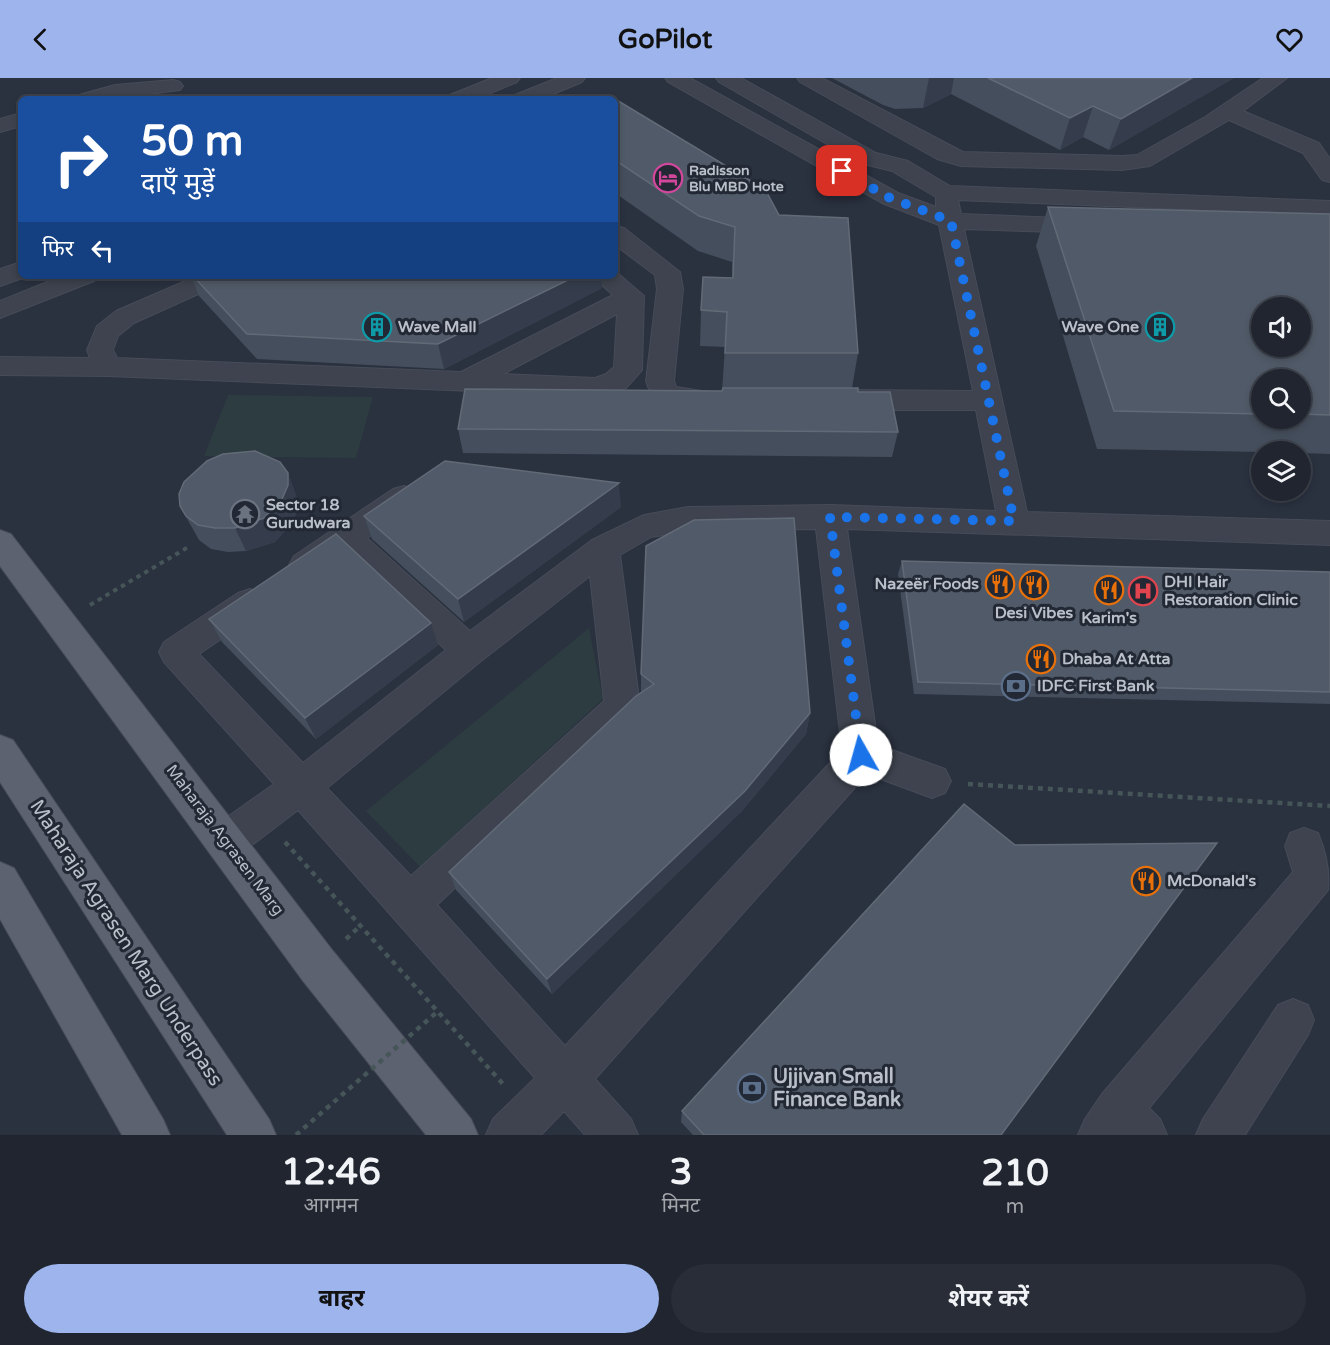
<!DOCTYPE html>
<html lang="hi">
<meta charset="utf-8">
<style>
body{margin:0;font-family:"Varela Round","Noto Sans Devanagari",sans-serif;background:#282d37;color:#f1f3f6;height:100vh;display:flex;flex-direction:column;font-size:22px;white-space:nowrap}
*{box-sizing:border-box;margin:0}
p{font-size:20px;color:#a2a5aa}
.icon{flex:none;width:33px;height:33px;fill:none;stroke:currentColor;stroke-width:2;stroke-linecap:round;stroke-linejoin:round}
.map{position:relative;height:1057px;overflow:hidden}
.drawer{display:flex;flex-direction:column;background:#20252f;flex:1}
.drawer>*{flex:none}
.guide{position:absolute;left:18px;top:18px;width:600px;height:183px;border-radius:9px;box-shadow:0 3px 9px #0003,0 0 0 2px #3d424b;background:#1a4fa0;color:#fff;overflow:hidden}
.fabs{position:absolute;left:1251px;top:219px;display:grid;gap:12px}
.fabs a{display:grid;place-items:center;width:60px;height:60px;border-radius:50%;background:#20252f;box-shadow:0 3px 9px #0003,0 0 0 2px #3d424b;font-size:30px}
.pin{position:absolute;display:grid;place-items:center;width:51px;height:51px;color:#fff;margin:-26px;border-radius:12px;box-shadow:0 3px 9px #0006}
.me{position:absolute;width:66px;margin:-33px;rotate:353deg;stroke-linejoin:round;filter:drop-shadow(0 0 4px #0008)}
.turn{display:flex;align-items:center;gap:21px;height:126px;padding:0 24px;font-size:27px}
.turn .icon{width:78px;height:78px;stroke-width:2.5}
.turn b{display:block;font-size:42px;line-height:51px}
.then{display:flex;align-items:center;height:57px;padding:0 24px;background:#0003;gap:12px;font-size:22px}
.eta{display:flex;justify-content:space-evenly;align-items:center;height:102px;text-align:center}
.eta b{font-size:36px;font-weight:700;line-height:42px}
.primary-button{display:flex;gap:12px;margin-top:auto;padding:12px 24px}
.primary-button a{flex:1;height:69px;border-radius:36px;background:#9db5ec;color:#111;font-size:24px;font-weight:700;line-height:69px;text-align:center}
.primary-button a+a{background:#282d37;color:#f1f3f6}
header{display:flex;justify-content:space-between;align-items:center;height:78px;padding:0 24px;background:#9db5ec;color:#111;font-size:27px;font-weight:700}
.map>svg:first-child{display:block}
</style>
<header><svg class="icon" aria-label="back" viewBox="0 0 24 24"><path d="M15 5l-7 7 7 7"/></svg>GoPilot<svg class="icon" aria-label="heart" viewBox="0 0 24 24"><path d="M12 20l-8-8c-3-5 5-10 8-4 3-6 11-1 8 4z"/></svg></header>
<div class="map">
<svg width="1330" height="1057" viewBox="0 0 1330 1057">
<rect width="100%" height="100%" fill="#2a313f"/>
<path fill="#2c3c40" d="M228 317 373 319 356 380 204 378Z
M589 550 603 621 420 789 366 733Z"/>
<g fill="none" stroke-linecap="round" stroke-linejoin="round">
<g stroke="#474c58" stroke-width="2">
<path id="minor" d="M492 0H520L517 4 476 21H446L450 17Z
M557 0H585L582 4 541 21H511L515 17Z
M665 0H690L898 115 936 129V119L892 93 860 85 719 4 716 0H741L876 75 908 83 950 108 1330 123V137L958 122 961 136 1088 141 1096 143 1100 148 1096 153 1088 155 964 151 1027 434 1330 443V467L847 451 878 667 945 691 951 703 945 715 932 720 867 696 595 1001 631 1041 638 1057H585L564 1033 541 1057H486L493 1041 535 1000 298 732 240 776 226 781 212 776 207 763 212 750 274 706 164 584 159 574 164 564 238 515 250 511 262 515 266 524 262 533 199 576 303 685 446 572 344 476C328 488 314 502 294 496L289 487 294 478 393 411 404 408 415 411 419 419 415 427 367 460 470 553 592 462 644 437 688 429 830 427 996 433 976 332H847L837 329 833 322 837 315 847 312 973 313 939 147 882 125 668 4ZM816 451 842 672 565 968 437 827 634 639 640 628 620 477 651 459 688 453ZM590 498 604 623 411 798 327 710 481 583Z
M797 0H822L963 74 1122 78 1137 77 1205 39 1263 0H1287L1243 33 1319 65 1330 81V104L1322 102 1303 75 1229 42 1150 88 1122 92 961 88 937 81 800 4Z
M173 2 180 4 183 8 180 12 109 21H75L79 17 115 7Z
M21 35V48L0 54V41Z
M615 148 624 150 680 194 683 211 674 303 676 309 715 315 719 322 715 329C698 334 668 334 654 321 650 316 648 308 646 303L657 211 655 197 615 167Z
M21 184V198H28L0 208V191Z
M615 193 644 218 642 292 626 310 595 318 108 298 0 297V279L90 280 87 272 97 248 116 233 197 198H231L227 203 134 245 118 258 113 272 117 280 461 294 613 217 592 198H615ZM617 236 614 289 606 296 595 300 503 296Z
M62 198H98L94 203 0 240V223Z
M1304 750 1318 755C1325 772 1330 794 1328 812L1149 1030 1160 1041 1167 1057H1078L1085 1041 1102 1016 1293 794 1285 768 1290 755Z
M1293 921 1308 927 1314 942 1308 957 1245 1057H1196L1203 1041 1278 927Z"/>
</g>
<g stroke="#474c58" stroke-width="2">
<path id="major" d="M0 452 11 456 333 873 471 1041 478 1057H426L303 903 0 488Z
M0 657 13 662 269 1041 276 1057H227L0 704Z
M0 784 14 790 163 1041 170 1057H122L0 841Z"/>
</g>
<path stroke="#455558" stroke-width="4" stroke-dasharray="4.5 4.5" stroke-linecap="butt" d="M90 527 190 468"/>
<path stroke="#455558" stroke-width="4.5" stroke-dasharray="5 5" stroke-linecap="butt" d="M968 706 1330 728
M285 764 503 1006
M346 861 359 849"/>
<use href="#minor" fill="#3e434f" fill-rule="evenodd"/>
<use href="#major" fill="#5c626f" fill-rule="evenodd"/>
<path stroke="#455558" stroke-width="4.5" stroke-dasharray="5 5" stroke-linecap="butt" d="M296 1057 437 934"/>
</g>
<path fill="#454e5c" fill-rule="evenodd" d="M832 0H1234L1109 72 1083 59 1060 72 951 16 923 30 895 31 883 27Z
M615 21 858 275 852 310 858 314 898 354 892 379 463 375 458 351 722 313 725 269 700 268 701 232 732 200V184L698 173 615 115Z
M1048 129 1330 136V376L1300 375V374H1262L1097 371 1036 168ZM1262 302H1300V340H1262Z
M191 198H602V210L444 291 257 281 199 218Z
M297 419 298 431 292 445 275 464 246 473 228 474 211 471 199 462 180 428Z
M621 429 464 544 372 461 364 438Z
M902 483 1330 494V626L914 616 898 496Z
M209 541 438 567 316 661 222 564Z
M641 596 810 635 806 656 742 733 552 916 456 812 449 794 641 614Z
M682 1033 1001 1057H693L681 1044Z"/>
<path fill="#353d4c" d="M929 0H954L951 16 923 30Z
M1192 0H1234L1109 72 1121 41Z
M1093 28 1083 59 1060 72 1070 40Z
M576 198H602V210L444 291 438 266Z
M288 395 297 419 298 431 292 445 275 464 246 473 235 450Z
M619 405 621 429 464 544 458 521Z
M431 545 438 567 316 661 305 640Z
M810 635 806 656 742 733 552 916 547 901Z"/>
<path fill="#515a68" stroke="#626a77" stroke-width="1.5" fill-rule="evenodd" d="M988 0H1192L1121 41 1093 28 1070 40Z
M615 21 758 107 766 113 779 137 848 140 858 275H725L727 234 701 232 703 199 733 200 735 149 699 138 615 82Z
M1048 129 1330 136V337L1300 336V302H1262V336L1114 333ZM1262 230H1300V268H1262Z
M193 198H576L438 266 247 256Z
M723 310H858V314H890L898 354 458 351 465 311 722 313Z
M255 373 280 384 288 395V407L282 421 264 440 235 450H215L198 447 186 438 180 428 179 416 184 404 207 383 223 376Z
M445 383 619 405 458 521 364 438Z
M794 440 810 635 745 713 547 901 449 794 636 618 654 606 641 596 646 468 694 442Z
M336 456 431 545 305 640 209 541Z
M902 483 1330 494V614L918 604Z
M964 726 1015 767 1217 765 1001 1057H704L682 1033Z"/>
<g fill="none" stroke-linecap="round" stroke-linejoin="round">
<path stroke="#1a73e8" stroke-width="10" stroke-dasharray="0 18" d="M842 93 890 120 951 143 1014 443 830 439 861 677"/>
</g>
<defs>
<g id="hotel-ring" transform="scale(1.5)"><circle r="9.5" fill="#222834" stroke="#d1479c" stroke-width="1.5"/><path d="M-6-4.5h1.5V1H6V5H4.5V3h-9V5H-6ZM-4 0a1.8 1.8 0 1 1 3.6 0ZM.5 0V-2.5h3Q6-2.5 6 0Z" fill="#d1479c"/></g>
<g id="building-ring" transform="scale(1.5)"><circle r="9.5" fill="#222834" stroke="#0f9aa8" stroke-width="1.5"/><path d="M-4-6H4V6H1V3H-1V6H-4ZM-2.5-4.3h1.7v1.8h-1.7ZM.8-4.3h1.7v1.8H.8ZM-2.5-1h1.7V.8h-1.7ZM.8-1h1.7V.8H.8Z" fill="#0f9aa8"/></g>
<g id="temple-ring" transform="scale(1.5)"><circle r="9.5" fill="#222834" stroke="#6b7280" stroke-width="1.5"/><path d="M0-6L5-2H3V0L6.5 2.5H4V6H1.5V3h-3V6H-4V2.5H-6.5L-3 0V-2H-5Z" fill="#6b7280"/></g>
<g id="restaurant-ring" transform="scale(1.5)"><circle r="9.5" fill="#222834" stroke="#e8710a" stroke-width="1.5"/><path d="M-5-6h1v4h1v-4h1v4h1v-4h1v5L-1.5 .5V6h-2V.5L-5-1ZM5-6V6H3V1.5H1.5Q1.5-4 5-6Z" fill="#e8710a"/></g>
<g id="hospital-ring" transform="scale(1.5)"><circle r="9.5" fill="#222834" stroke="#e0444e" stroke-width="1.5"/><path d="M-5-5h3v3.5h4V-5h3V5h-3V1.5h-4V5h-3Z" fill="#e0444e"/></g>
<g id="bank-ring" transform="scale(1.5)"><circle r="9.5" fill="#222834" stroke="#5c6f8a" stroke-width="1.5"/><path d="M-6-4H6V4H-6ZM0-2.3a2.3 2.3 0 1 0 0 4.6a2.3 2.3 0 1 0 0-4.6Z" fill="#5c6f8a"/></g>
</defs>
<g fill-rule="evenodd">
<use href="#hotel-ring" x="668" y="100"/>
<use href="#building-ring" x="377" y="249"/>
<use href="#building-ring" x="1160" y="249"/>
<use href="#temple-ring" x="245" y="436"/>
<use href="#restaurant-ring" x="1000" y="506"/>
<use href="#restaurant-ring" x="1034" y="507"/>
<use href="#restaurant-ring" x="1109" y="512"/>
<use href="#hospital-ring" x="1143" y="513"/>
<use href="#restaurant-ring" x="1041" y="581"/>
<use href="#bank-ring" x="1016" y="608"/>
<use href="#restaurant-ring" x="1146" y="803"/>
<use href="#bank-ring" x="752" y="1010"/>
</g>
<g text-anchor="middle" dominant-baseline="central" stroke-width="6" stroke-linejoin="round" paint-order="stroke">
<g font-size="14" font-weight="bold" fill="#babfc9" stroke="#222834" text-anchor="start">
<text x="689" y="92">Radisson<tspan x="689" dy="16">Blu MBD Hote</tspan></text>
</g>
<g font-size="16" font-weight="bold" fill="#babfc9" stroke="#222834" text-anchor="start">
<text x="398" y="249">Wave Mall</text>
<text x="1139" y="249" text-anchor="end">Wave One</text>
<text x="266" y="427">Sector 18<tspan x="266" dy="18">Gurudwara</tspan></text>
<text x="1164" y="504">DHI Hair<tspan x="1164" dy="18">Restoration Clinic</tspan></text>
<text x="979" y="506" text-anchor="end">Nazeër Foods</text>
<text x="1034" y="535" text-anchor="middle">Desi Vibes</text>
<text x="1109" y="540" text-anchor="middle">Karim's</text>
<text x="1062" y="581">Dhaba At Atta</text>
<text x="1037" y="608">IDFC First Bank</text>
<text x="1167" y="803">McDonald's</text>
</g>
<g font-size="16" fill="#babfc9" stroke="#222834">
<text transform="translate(225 762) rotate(53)">Maharaja Agrasen Marg</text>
</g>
<g font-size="20" fill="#babfc9" stroke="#222834">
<text transform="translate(126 865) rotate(57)">Maharaja Agrasen Marg Underpass</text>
</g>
<g font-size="20" font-weight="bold" fill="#babfc9" stroke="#222834" text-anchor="start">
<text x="773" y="999">Ujjivan Small<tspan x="773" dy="23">Finance Bank</tspan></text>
</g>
</g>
</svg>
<div class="fabs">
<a><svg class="icon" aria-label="sound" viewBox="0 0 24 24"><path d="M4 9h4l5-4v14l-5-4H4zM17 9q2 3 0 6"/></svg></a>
<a><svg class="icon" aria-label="search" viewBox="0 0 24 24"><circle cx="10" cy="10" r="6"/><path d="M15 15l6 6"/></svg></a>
<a><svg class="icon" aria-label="layers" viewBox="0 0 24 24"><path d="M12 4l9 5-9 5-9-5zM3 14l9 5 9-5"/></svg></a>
</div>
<div class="pin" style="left:842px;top:93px;background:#d93025"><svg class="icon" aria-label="arrive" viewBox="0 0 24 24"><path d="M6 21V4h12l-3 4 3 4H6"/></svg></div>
<svg class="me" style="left:861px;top:677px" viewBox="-20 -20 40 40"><circle r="19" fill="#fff"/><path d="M0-13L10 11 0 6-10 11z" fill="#1a73e8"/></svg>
<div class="guide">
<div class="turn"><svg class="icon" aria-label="right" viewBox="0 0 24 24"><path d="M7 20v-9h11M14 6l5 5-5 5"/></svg><div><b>50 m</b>दाएँ मुड़ें</div></div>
<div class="then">फिर<svg class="icon" aria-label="left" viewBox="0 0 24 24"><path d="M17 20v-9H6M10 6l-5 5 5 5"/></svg></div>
</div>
</div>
<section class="drawer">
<div class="eta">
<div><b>12:46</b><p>आगमन</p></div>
<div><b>3</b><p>मिनट</p></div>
<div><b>210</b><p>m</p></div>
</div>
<div class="primary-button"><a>बाहर</a><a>शेयर करें</a></div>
</section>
